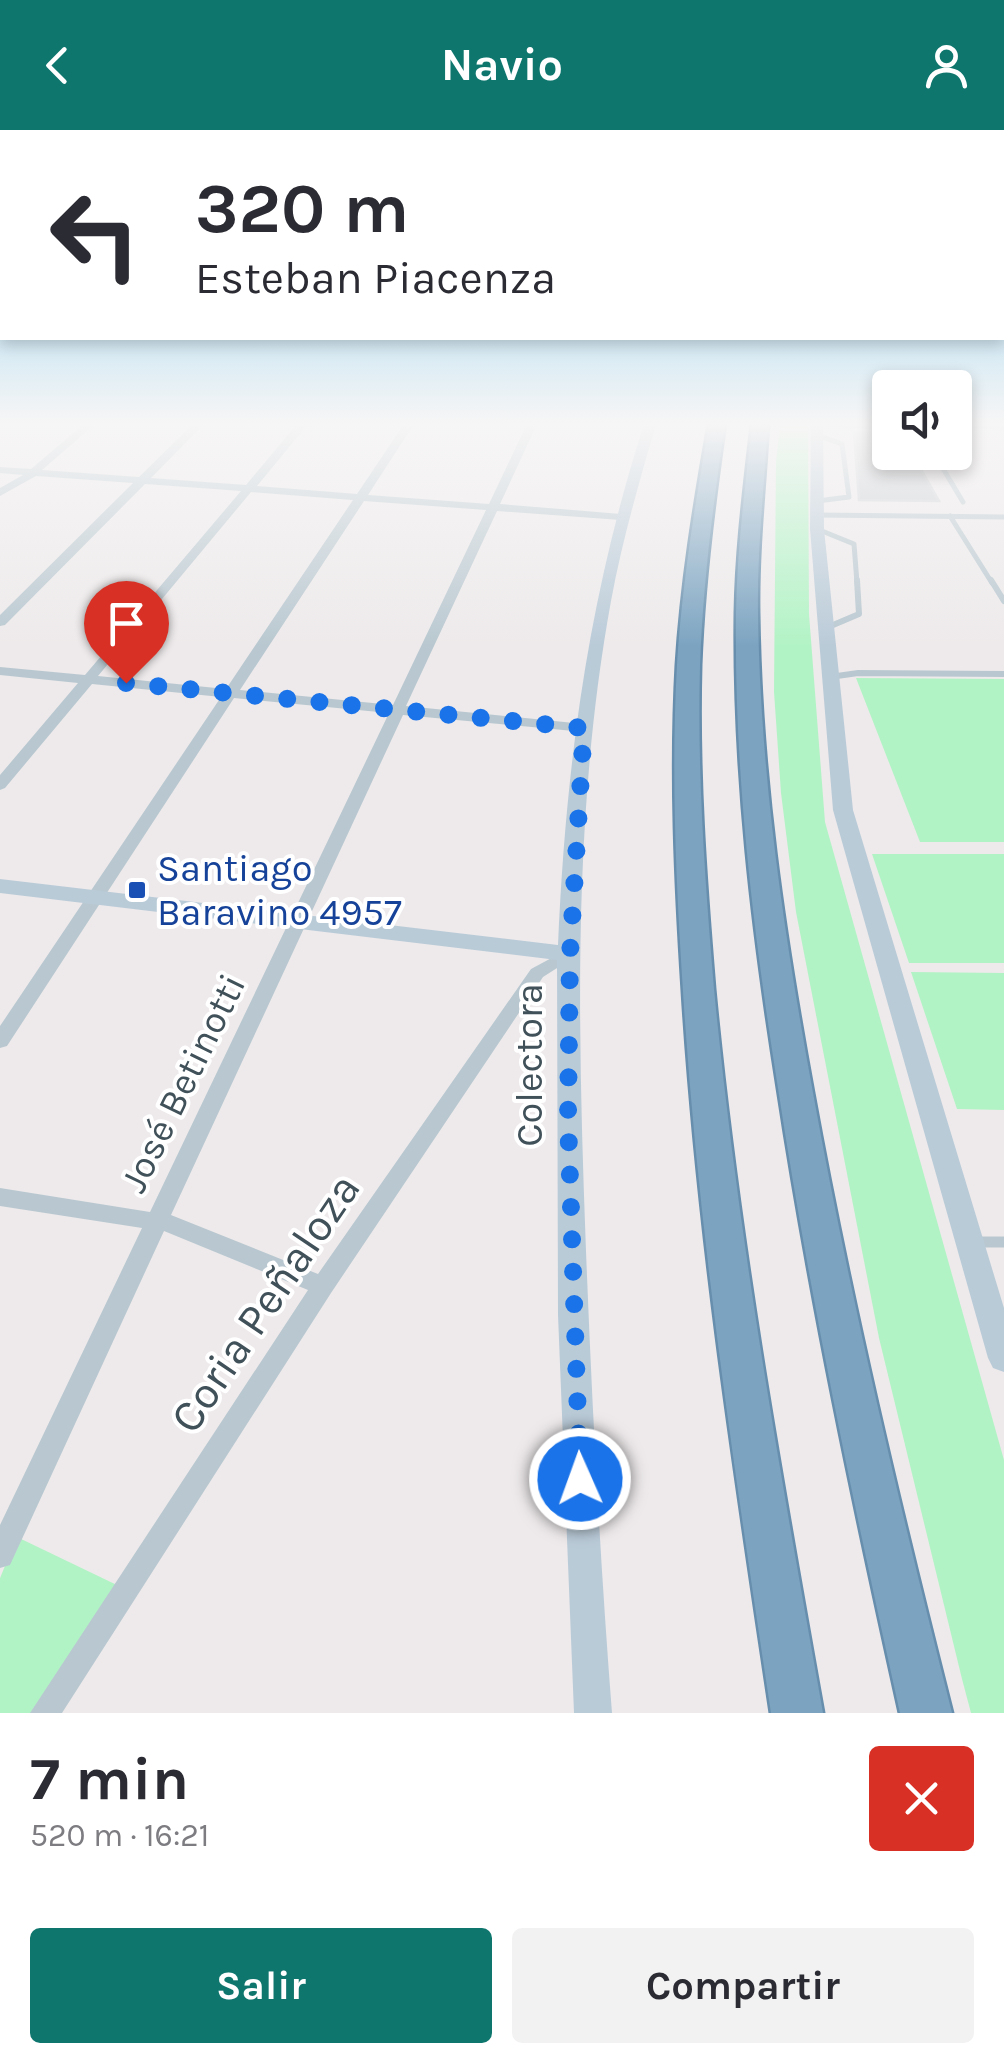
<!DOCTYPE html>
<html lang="es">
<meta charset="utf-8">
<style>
body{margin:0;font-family:Karla,sans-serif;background:#f2f2f3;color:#2b2b33;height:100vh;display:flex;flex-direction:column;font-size:38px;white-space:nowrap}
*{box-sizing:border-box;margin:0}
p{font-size:32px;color:#7c7c81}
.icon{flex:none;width:55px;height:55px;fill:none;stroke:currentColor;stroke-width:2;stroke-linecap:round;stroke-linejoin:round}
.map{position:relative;height:1583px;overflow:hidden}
.drawer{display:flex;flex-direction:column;background:#fff;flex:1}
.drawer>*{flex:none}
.banner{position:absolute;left:0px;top:0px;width:1005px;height:210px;box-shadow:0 5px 15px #0003;background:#fff;color:#2b2b33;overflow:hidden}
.tools{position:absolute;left:872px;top:240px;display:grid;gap:20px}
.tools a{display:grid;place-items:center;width:100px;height:100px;border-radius:10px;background:#fff;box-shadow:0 5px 15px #0003;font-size:50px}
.pin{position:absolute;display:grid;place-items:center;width:85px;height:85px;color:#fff;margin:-102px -42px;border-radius:50% 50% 50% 0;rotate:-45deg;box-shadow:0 0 10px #0007}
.pin .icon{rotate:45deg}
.me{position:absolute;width:110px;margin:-55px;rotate:358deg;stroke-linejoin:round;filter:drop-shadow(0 0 8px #0008)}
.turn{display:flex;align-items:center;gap:35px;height:210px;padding:0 30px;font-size:45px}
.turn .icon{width:130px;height:130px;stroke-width:2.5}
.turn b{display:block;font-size:70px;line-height:85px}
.round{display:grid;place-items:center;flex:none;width:105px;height:105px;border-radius:10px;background:#f2f2f3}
.summary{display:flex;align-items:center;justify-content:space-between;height:170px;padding:0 30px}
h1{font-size:60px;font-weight:700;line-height:75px}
.primary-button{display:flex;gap:20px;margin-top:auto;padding:20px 30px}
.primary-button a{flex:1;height:115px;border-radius:10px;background:#0f766e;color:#fff;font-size:40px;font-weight:700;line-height:115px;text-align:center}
.primary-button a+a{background:#f2f2f3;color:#2b2b33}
header{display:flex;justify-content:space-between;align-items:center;height:130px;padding:0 30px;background:#0f766e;color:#fff;font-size:45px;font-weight:700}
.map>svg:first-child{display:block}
</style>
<header><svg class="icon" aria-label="back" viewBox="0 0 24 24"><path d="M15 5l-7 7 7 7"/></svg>Navio<svg class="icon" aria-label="person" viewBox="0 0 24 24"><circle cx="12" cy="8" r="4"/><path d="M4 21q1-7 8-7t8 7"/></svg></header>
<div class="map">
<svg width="1004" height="1583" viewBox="0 0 1004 1583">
<rect width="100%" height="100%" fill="#eeeaeb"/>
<path fill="#b2f3c5" d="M780 294H808L809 484 825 692 1004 1330V1583H971L962 1549 879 1208 796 782 781 663 774 562 776 332Z
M856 548 1004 549V712H920Z
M872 724H1004V833H909Z
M911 842 1004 843V980L957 979Z
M17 1407 119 1456 36 1583H0V1448Z"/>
<path fill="#c6cbd1" stroke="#ced2d8" stroke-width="2.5" d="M854 302 890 304V322H911L939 371 859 370Z"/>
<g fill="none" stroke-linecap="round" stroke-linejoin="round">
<g stroke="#678fad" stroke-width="5">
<path id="highway" d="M709 294H725C713 374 703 454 700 535 697 643 705 751 714 859 737 1102 780 1343 823 1583H771C735 1343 698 1103 683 861 676 753 671 643 677 535 682 454 695 374 709 294Z
M752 294H768C764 357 757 420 758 483 760 645 784 805 813 963 851 1172 900 1378 952 1583H900C854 1376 810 1168 778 958 753 801 734 643 736 483 737 420 745 357 752 294Z"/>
</g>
<path stroke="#b9c8d0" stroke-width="5" d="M829 294 890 298
M955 295 1004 297
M817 305 842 314 849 367 817 371
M933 322 963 372
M817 385 1004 387
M950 386 992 453
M817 399 854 414 857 453"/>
<path stroke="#b9c8d0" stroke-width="6" d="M991 450 1004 471
M826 498 859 484 857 450
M830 547 858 543 1004 544"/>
<path stroke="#b9c8d0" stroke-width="11" d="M974 1112H1004"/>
<path fill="#b9c8d0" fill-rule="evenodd" d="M84 294H95L42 340 139 347 193 294H204L151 348 246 355 297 294H308L257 356 357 364 404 294H414L368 365 489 374 527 294H537L500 374 621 384 627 387 621 390 497 381 406 576 584 594 591 598 584 602 403 585 171 1085 318 1144 531 839 570 818 579 824 543 847 331 1163 62 1583H30L308 1160 164 1101 10 1435 0 1438V1395L142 1098 0 1076V1058L150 1082 389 583 234 568 7 916 0 918V896L221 567 92 554 5 658 0 660V645L78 553 0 545V537L85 545 241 361 145 354 5 495 0 496V485L133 353 36 346 0 366V358L23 345 0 343V337L31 339ZM251 362 353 370 226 559 98 546ZM364 371 486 380 393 575 240 560Z"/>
<path fill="#bacbd8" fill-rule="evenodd" d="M644 294H656C639 353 622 411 611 471 572 685 578 904 586 1121 592 1275 600 1429 612 1583H574L558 1185 557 830 0 763V749L558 815C566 633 588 469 644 294Z
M811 294H823L824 399 853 680 1004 1178V1242L993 1238 988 1228 833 680 810 399Z"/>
<use href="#highway" fill="#7ca4c1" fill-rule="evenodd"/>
</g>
<linearGradient id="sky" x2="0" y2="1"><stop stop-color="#7bc9ee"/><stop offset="0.57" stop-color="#f7f6f6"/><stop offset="1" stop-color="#f7f6f6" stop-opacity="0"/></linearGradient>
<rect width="1004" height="516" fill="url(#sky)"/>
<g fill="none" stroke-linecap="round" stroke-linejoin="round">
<path stroke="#1a73e8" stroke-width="18" stroke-dasharray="0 32.4" d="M126 553 584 598 570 824 568 988 580 1349"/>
</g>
<rect fill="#1a4fb4" stroke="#fff" stroke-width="4" x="127" y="750" width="20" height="20" rx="5"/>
<g text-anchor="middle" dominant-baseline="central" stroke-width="8" stroke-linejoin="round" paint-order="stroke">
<g font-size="38" fill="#164399" stroke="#fff" text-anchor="start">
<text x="157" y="738">Santiago<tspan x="157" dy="44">Baravino 4957</tspan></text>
</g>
<g font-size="38" fill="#41515a" stroke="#fff">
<text transform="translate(529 935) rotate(-90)">Colectora</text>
<text transform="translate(183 953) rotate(-64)">José Betinotti</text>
</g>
<g font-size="45" fill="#41515a" stroke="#fff">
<text transform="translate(265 1173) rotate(-56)">Coria Peñaloza</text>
</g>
</g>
</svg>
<div class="tools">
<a><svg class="icon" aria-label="sound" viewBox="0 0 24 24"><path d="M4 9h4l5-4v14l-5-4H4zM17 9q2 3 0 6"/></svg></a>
</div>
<div class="pin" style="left:126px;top:553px;background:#d93025"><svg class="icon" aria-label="arrive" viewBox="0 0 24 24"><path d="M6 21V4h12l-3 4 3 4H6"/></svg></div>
<svg class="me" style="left:580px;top:1349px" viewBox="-20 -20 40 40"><circle r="17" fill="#1a73e8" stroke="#fff" stroke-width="3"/><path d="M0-11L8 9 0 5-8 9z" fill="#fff"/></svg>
<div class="banner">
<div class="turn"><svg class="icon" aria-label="left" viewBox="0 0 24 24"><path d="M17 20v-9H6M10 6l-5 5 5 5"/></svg><div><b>320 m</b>Esteban Piacenza</div></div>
</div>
</div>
<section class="drawer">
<div class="summary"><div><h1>7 min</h1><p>520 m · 16:21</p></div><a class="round" style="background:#d93025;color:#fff"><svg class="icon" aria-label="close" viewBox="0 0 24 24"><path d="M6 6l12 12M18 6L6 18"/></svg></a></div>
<div class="primary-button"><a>Salir</a><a>Compartir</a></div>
</section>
